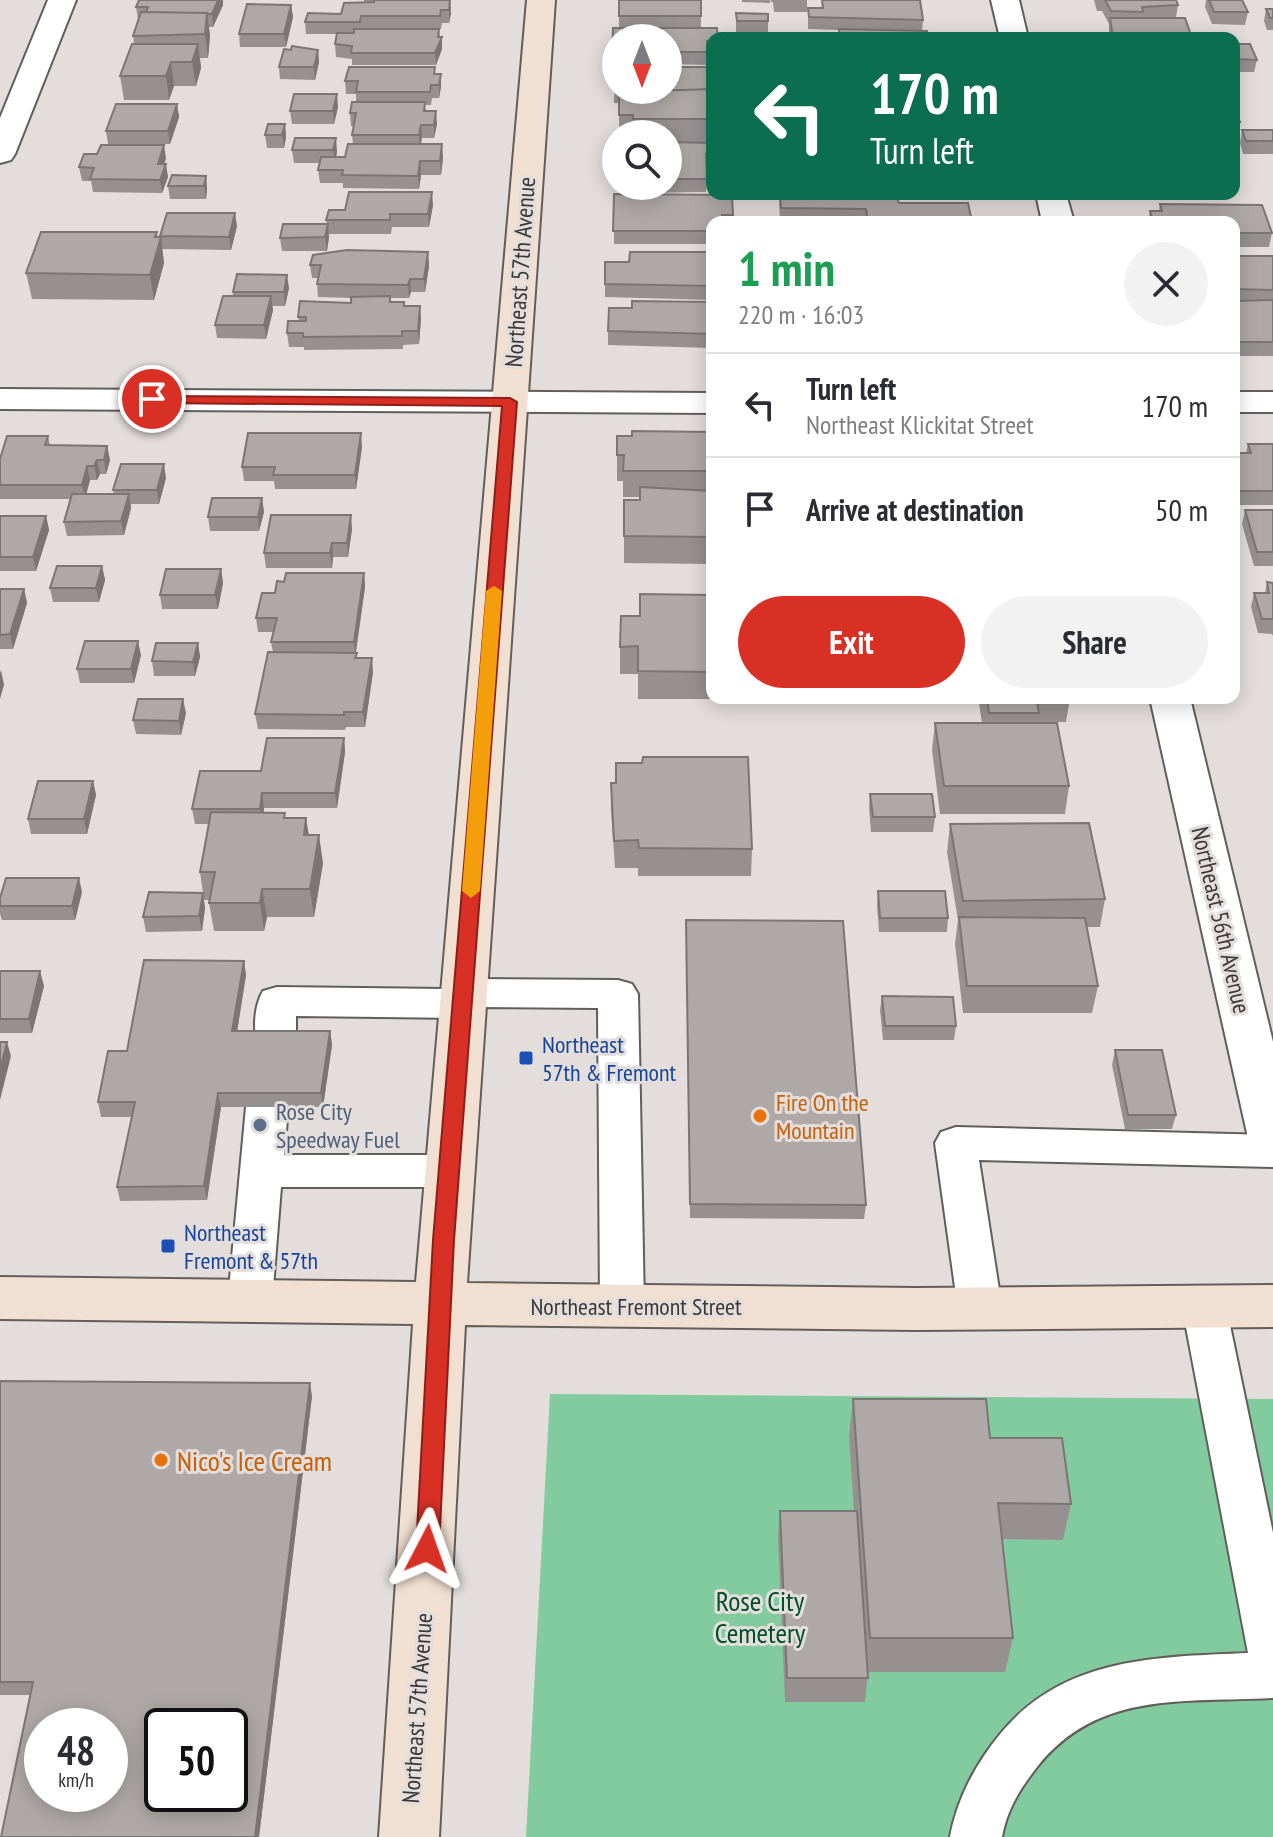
<!DOCTYPE html>
<meta charset="utf-8">
<style>
body{margin:0;font-family:"PT Sans Narrow",sans-serif;background:#f2f2f3;color:#2b2b33;height:100vh;display:flex;flex-direction:column;font-size:30px;white-space:nowrap}
*{box-sizing:border-box;margin:0}
p{font-size:26px;color:#7c7c81}
.icon{flex:none;width:44px;height:44px;fill:none;stroke:currentColor;stroke-width:2;stroke-linecap:round;stroke-linejoin:round}
.map{position:relative;flex:1;overflow:hidden}
.sheet{position:absolute;left:706px;top:216px;width:534px;height:488px;display:flex;flex-direction:column;background:#fff;border-radius:16px;box-shadow:0 4px 20px #0003}
.sheet>*{flex:none}
.top-card{position:absolute;left:706px;top:32px;width:534px;height:168px;border-radius:16px;box-shadow:0 4px 20px #0003;background:#0b6e4f;color:#fff;overflow:hidden}
.needle{width:52px;rotate:180deg}
.controls{position:absolute;left:602px;top:24px;display:grid;gap:16px}
.controls a{display:grid;place-items:center;width:80px;height:80px;border-radius:50%;background:#fff;box-shadow:0 4px 20px #0003;font-size:40px}
.speed{position:absolute;left:24px;top:1708px;display:flex;gap:16px;font-size:40px;font-weight:700;text-align:center}
.speed>*{display:grid;place-content:center;width:104px;height:104px;border-radius:50%;background:#fff;box-shadow:0 4px 20px #0003;line-height:1}
.speed small{font-size:20px;font-weight:400}
.speed .limit{border:4px solid #111;border-radius:12px;background:#fff;color:#111}
.pin{position:absolute;display:grid;place-items:center;width:68px;height:68px;color:#fff;margin:-34px;border:4px solid #fff;border-radius:50%;box-shadow:0 2px 8px #0007}
.me{position:absolute;width:88px;margin:-44px;rotate:4deg;stroke-linejoin:round;filter:drop-shadow(0 0 6px #0008)}
.turn{display:flex;align-items:center;gap:28px;height:168px;padding:0 32px;font-size:36px}
.turn .icon{width:104px;height:104px;stroke-width:2.5}
.turn b{display:block;font-size:56px;line-height:68px}
.round{display:grid;place-items:center;flex:none;width:84px;height:84px;border-radius:42px;background:#f2f2f3}
.summary{display:flex;align-items:center;justify-content:space-between;height:136px;padding:0 32px}
h1{font-size:48px;font-weight:700;line-height:60px;color:#1e9e55}
.primary-button{display:flex;gap:16px;margin-top:auto;padding:16px 32px}
.primary-button a{flex:1;height:92px;border-radius:48px;background:#d93025;color:#fff;font-size:32px;font-weight:700;line-height:92px;text-align:center}
.primary-button a+a{background:#f2f2f3;color:#2b2b33}
ul{padding:0;list-style:none}
li{display:flex;align-items:center;gap:24px;height:104px;padding:0 32px;border-top:2px solid #e1e1e2}
li div{flex:1}
li b{display:block;font-size:30px}
li em{font-style:normal}
.map>svg:first-child{display:block}
</style>
<div class="map">
<svg width="1273" height="1837" viewBox="0 0 1273 1837">
<rect width="100%" height="100%" fill="#e3dedb"/>
<path fill="#81cb9e" d="M550 1394 1273 1399V1837H526Z"/>
<g fill="none" stroke-linecap="round" stroke-linejoin="round">
<g stroke="#625e5c" stroke-width="4">
<path id="lane" d="M463 979 618 980 632 984 638 994 644 1306 638 1319 622 1324 606 1319 600 1306 598 1008 480 1007 476 1014 462 1018 296 1016V1045L290 1056 276 1060 262 1056C252 1038 253 1008 263 991L277 987 445 989 449 983Z
M267 1091 281 1096 288 1107 284 1155H449L464 1159 470 1171 464 1183 449 1187H281L272 1300 266 1313 250 1318 234 1313 228 1300 246 1107 253 1096Z
M956 1127 1273 1135V1167L979 1160 1002 1309 996 1322 980 1327 964 1322 958 1309 935 1143 941 1132Z
M1204 1288 1220 1293 1226 1306 1273 1533V1698C1184 1703 1098 1690 1037 1767 1020 1789 1007 1809 1002 1837H950C957 1799 976 1763 1001 1733 1064 1657 1156 1657 1248 1653L1182 1306 1188 1293Z"/>
</g>
<g stroke="#625e5c" stroke-width="4">
<path id="street" d="M48 0H76L15 154 11 160 0 163V118Z
M991 0H1019L1028 38H1000Z
M1036 194H1066L1074 222H1042Z
M0 389 712 393V413L0 409Z
M1234 392H1273V412H1234Z
M1150 698H1190L1273 1042V1161L1256 1155 1249 1142Z"/>
</g>
<g stroke="#625e5c" stroke-width="4">
<path id="secondary" d="M527 0H555L467 1283 916 1288 1273 1285V1327L916 1330 465 1325 439 1837H379L413 1324 0 1319V1277L416 1282Z"/>
</g>
<use href="#lane" fill="#fff" fill-rule="evenodd"/>
<use href="#street" fill="#fff" fill-rule="evenodd"/>
<use href="#secondary" fill="#f1e0d1" fill-rule="evenodd"/>
</g>
<path fill="#969190" d="M139 0H223V5L213 27H209L210 36 208 58H200L201 68 196 86H174L169 100H124L120 76 134 44 133 36 138 19 136 7Z
M364 0H450L451 13 449 23H442L441 29 362 28V29L442 37V49L436 65H352V59L336 57 335 44 337 34H306L305 22 341 14 374 2H364Z
M619 0H701V28L712 38V54H707L706 65 668 64V38H616V64H612L613 28H619Z
M742 0H770V3L742 2Z
M771 0H807V12H774L773 2H771Z
M822 0 923 20 922 31 928 38H838L839 30 808 29V8H822Z
M1094 0H1176L1178 5 1176 17 1165 18 1192 38H1109V24L1102 11H1097Z
M1206 0H1242L1248 12 1245 25 1212 24 1205 7Z
M291 5 293 17 286 47H240L239 34Z
M1266 9H1273V30H1267L1264 21Z
M736 13 768 21V34H736Z
M1234 44 1257 60 1254 72H1234Z
M318 50 319 62 315 80 280 79 279 67Z
M615 66 712 67V167H706V192L634 193 633 186H668V134H619V103H614Z
M441 74V87L439 98H432L431 105H425L426 111 437 124 434 138H422L421 144 443 157 441 175H421L419 189 343 188V183H320L318 170 320 163H294L292 150 295 138 337 151 336 157H345L353 144 352 135 354 126H351L350 113 356 102V94H346L345 81Z
M177 104 179 117 170 144H108L106 131Z
M338 107 334 124H292L290 111Z
M1234 107 1240 122 1235 147H1234Z
M285 124 286 137 284 148H267L265 135Z
M1242 130H1273V154H1243L1240 143Z
M166 158 164 164 168 177 162 193 93 192 91 181H82L79 167Z
M206 176 207 189 206 199H170L168 186Z
M614 194 733 215V222H712V244H614Z
M736 194H962L949 195 948 198 896 197 899 203 972 222 780 221 779 200H736Z
M1160 204 1262 205 1272 233 1269 247H1234V222H1148L1150 211H1159Z
M433 205 429 227H392L391 234H329L327 251H282L280 238 327 224 326 220 345 210Z
M237 226 231 250 162 249 164 263 154 300 32 299 26 273 160 237V236Z
M428 252 429 266 425 292H411L409 298H390L391 302 405 306 421 319 419 344 403 345V349L304 350V347H289L287 333 299 321 298 317 351 303V298L318 297 317 284 318 278H312L310 265Z
M712 252V300L605 297V262H629Z
M1234 256H1273V356H1234Z
M289 288 285 306H272L273 310 266 339 217 338 215 325 233 296V292Z
M712 302V348L608 345V331L632 308Z
M712 432V564L624 563V536L640 497H623V481H617V436Z
M48 436 50 445 107 446 110 460 106 474H100L97 480H90L86 494H114L113 490 166 478 159 504H131V508L124 535 67 536 64 522 71 499H0V459Z
M1248 444H1273V505H1235L1234 501V453H1246Z
M362 447 356 489H275L274 481H244L242 467Z
M262 498 264 512 259 531H210L208 517Z
M1245 510H1273V566H1254L1242 524Z
M0 516H46L49 530 36 571H0Z
M352 529 348 557H333L332 568H266L264 553Z
M102 566 105 580 99 602H53L50 588Z
M221 569 223 583 218 609H162L160 595Z
M364 573 365 587 356 653 357 658 373 672 365 727H346L345 730 258 729 255 714 273 652 271 642 274 632H258L256 618 275 593 284 582Z
M1267 582 1273 583V636L1272 634 1258 633 1251 607 1254 593H1265Z
M0 589H24L27 603 13 649H0Z
M712 595V698H754L753 699H638V674H620V647L640 616Z
M198 643 200 657 195 676H154L152 661Z
M141 655 134 683H80L77 669Z
M955 698H1070L1066 722H1038L1069 786 1065 814H940L932 750 935 723H982L979 703H955Z
M186 713 181 735 136 734 133 720Z
M344 738 345 752 337 808H264V812L285 813V818H306L309 835 323 863 314 917H267L264 931H214L209 903 210 900H204L200 872 209 824H195L192 809 261 771Z
M642 763 752 849 751 876H638V868H615L611 810V783H616Z
M93 781 96 795 87 834H31L28 819Z
M870 794 935 817 933 832H871L869 808Z
M950 824 1105 899 1100 927H1087L1098 986 1092 1013H963L955 944 958 920 947 852Z
M878 891 948 918 947 932H879L877 905Z
M82 892 75 920H2L0 914V898Z
M203 893 205 908 202 931 146 932 143 917Z
M686 935 866 1205 864 1219 690 1218Z
M244 961 246 975 237 1031H330L332 1045 323 1107H221L207 1200 120 1201 117 1187 132 1117H101L98 1102 127 1051Z
M0 971 44 986 32 1033H0Z
M882 996 956 1026 954 1040H883L880 1010Z
M1115 1050 1176 1115 1172 1129H1125L1112 1065Z
M0 1381 312 1396 259 1837H1L30 1695H0Z
M853 1399 990 1438 1071 1504 1063 1540 1002 1539 1013 1638 1005 1672H868L865 1702H785L778 1536 780 1511H854L849 1436Z"/>
<path fill="#7a7675" d="M218 0H223V5L213 27 212 14Z
M450 0 451 13 449 23V10Z
M291 5 293 17 286 47 284 34Z
M207 13 210 36 208 58 205 34Z
M439 29 440 41 442 37V49L436 65 435 53Z
M198 44 201 68 196 86 192 62Z
M318 50 319 62 315 80 314 67Z
M171 62 174 86 169 100 166 76Z
M441 74V87L439 98V85Z
M337 94 338 107 334 124 333 111Z
M177 104 179 117 170 144 168 131Z
M436 111 437 124 434 138V125Z
M285 124 286 137 284 148 282 135Z
M421 125 422 138 420 148 419 135Z
M336 138 337 151 335 163 333 150Z
M442 144 443 157 441 175 440 161Z
M164 145 166 158 160 177 158 164Z
M420 161 421 175 419 189 418 176Z
M166 164 168 177 162 193 160 180Z
M206 176 207 189 206 199 204 186Z
M432 192 433 205 429 227 428 214Z
M235 213 237 226 231 250 229 237Z
M328 224 329 238 327 251 325 237Z
M157 232 158 244 161 237 164 263 154 300 150 275Z
M428 252 429 266 425 292 424 279Z
M287 275 289 288 285 306 284 292Z
M410 279 411 292 409 298 408 285Z
M271 296 273 310 266 339 264 325Z
M420 306 421 319 419 344 418 331Z
M361 433 362 447 356 489 355 475Z
M107 446 110 460 106 474 104 460Z
M97 460 100 474 97 480 94 466Z
M164 464 166 478 159 504 157 490Z
M87 466 90 480 85 499 82 485Z
M129 494 131 508 124 535 121 521Z
M262 498 264 512 259 531 258 517Z
M351 515 352 529 348 557 347 543Z
M46 516 49 530 36 571 33 557Z
M332 543 333 557 332 568 330 553Z
M102 566 105 580 99 602 96 588Z
M221 569 223 583 218 609 215 595Z
M364 573 365 587 355 656 354 642Z
M24 589 27 603 13 649 10 634Z
M138 641 141 655 134 683 131 669Z
M198 643 200 657 195 676 193 662Z
M372 658 373 672 365 727 363 712Z
M1 670 4 685 0 699V673Z
M183 699 186 713 181 735 179 721Z
M344 738 345 752 337 808 335 793Z
M93 781 96 795 87 834 84 819Z
M262 793 264 808 262 824 260 809Z
M306 818 310 846 304 835Z
M319 835 323 863 314 917 310 889Z
M79 878 82 892 75 920 72 906Z
M262 889 267 917 264 931 260 903Z
M203 893 205 908 202 931 199 916Z
M244 961 246 975 235 1045 232 1031Z
M40 971 44 986 32 1033 29 1019Z
M330 1031 332 1045 323 1107 321 1093Z
M7 1042 11 1056 0 1100V1070Z
M218 1093 221 1107 207 1200 204 1186Z
M310 1383 312 1396 259 1837H255Z"/>
<path fill="#aea9a7" stroke="#7a7675" stroke-width="2" fill-rule="evenodd" d="M139 0H218L212 14H207V13L146 12 148 7H136Z
M374 0H450L449 10H441L440 16H361L360 22H305L308 13 341 14 344 3 374 2Z
M619 0H701V16H619Z
M822 0H920L923 20 809 17 808 8H823Z
M1105 0H1176L1178 5 1142 7 1143 12 1111 11Z
M1209 0H1242L1248 12H1214Z
M247 4 291 5 284 34H239Z
M1266 9H1273V18H1270Z
M141 12 207 13 205 34 133 36Z
M736 13 768 14V21H737Z
M1110 18H1185L1192 38H1113Z
M613 28H717L718 38H712V41H707V52H668V38H616V52H612Z
M354 29H439L438 37H442L435 53H351L352 46 335 44 337 33H354Z
M839 29 927 31 928 38H840Z
M132 44H198L192 62H171L166 76H120Z
M1234 44H1250L1257 60 1234 59Z
M292 46 318 50 314 67H279L284 49 291 50Z
M615 66 616 90H668V67H712V89L650 91H614Z
M349 67H435L434 74H441L439 85H431L430 92H356L358 81H345Z
M712 89V119H633V115H619V92Z
M294 94H337L333 111H290Z
M352 102H425L424 111H436L434 125H421L419 135H352L356 113H350Z
M116 104H177L168 131H106Z
M1234 107 1240 122H1234Z
M268 124H285L282 135H265Z
M1242 130H1273V141H1246Z
M295 138H336L333 150H292Z
M668 142 712 143V154H706L707 179H668Z
M348 144H442L440 161H420L418 176 342 175 343 170H318L321 157H345Z
M101 145H164L158 164H166L160 180 90 179 94 168 79 167 84 154H97Z
M172 175 206 176 204 186H168Z
M349 192H432L428 214H390V220H326L329 210H345Z
M614 194 732 195 733 215H722V222H712V231H613Z
M780 194H895L899 203H968L972 222H868L866 209 781 208Z
M1160 204 1262 205 1272 233H1234V222H1153L1150 211H1162Z
M167 213H235L229 237 160 236Z
M283 224H328L325 237 280 238Z
M41 232H157L155 237H161L150 275 26 273Z
M347 250 428 252 424 279H410L408 285 317 284 321 265H310L313 255Z
M630 252H712V286L605 284V262H629Z
M1234 256H1273V290L1234 289Z
M237 274 287 275 284 292H233Z
M223 296H271L264 325H215Z
M390 296V302H404V306H420L418 331H402V336L303 337V333H287L288 321H306V317H298L300 301 351 303V297Z
M1273 300V342H1234V301Z
M632 301 712 302V334L608 331 609 308H632Z
M632 431 712 432V471H623L624 455H617V436H632Z
M248 433H361L355 475H273L275 467H242Z
M7 436H48L45 445 107 446 104 460H97L94 466H87L82 485H0V459Z
M1248 444H1273V491H1238L1234 477V453H1251Z
M121 464H164L157 490H113Z
M640 487 712 491V537L624 536V500H640Z
M72 494H129L121 521 64 522Z
M212 498H262L258 517H208Z
M1245 510H1273V552H1257Z
M271 515H351L347 543H332L330 553H264Z
M0 516H46L33 557H0Z
M57 566H102L96 588H50Z
M166 569H221L215 595H160Z
M286 573H364L354 642H271L277 618H256L262 593H275L277 581 284 582Z
M1267 582 1273 583V619H1262L1254 593H1269Z
M0 589H24L10 634 0 635Z
M640 594 712 595V672L638 671V646L620 647 621 616H640Z
M85 641H138L131 669H77Z
M156 643H198L193 662 152 661Z
M268 652 357 653 355 658H372L363 712H344V715L255 714Z
M987 698H1036L1039 713H989Z
M138 699H183L179 721 133 720Z
M935 723H1057L1069 786H944Z
M267 738H344L335 793H262L260 809H192L200 771H261Z
M643 757H748L752 849 639 848 638 840 614 841 611 783H616V763H642Z
M38 781H93L84 819H28Z
M870 794H932L935 817H873Z
M211 812 285 813 284 818H306L304 835H319L310 889H262L260 903H209L215 872H200Z
M1089 823 1105 899 963 901 950 824Z
M6 878H79L72 906H0V898Z
M878 891H945L948 918H880Z
M149 892 203 893 199 916 143 917Z
M959 917 1085 918 1098 986H967Z
M686 920 843 921 866 1205 690 1204Z
M144 960 244 961 232 1031H330L321 1093H218L204 1186 117 1187 135 1102H98L108 1051H127Z
M0 971H40L29 1019H0Z
M882 996 953 997 956 1026H885Z
M0 1042H7L0 1070Z
M1115 1050H1162L1176 1115H1128Z
M0 1381 310 1383 255 1837H1L33 1682H0ZM42 1726H110V1794H42ZM162 1726H230V1794H162Z
M853 1399H986L990 1438H1062L1071 1504 998 1503 1013 1638H870Z
M780 1511H857L868 1678H787Z"/>
<path fill="#d93025" stroke="#8d1f18" stroke-width="2" d="M147 396 510 398 517 402 454 1240 439 1549 435 1556 427 1559 419 1556 416 1549 433 1240 502 406 152 403 145 399Z"/>
<path fill="#f59e0b" d="M494 586 502 591 480 891 471 898 462 891 486 591Z"/>
<g fill="#1a4fb4" stroke="#e3dedb" stroke-width="3">
<rect x="518" y="1050" width="16" height="16" rx="4"/>
<rect x="160" y="1238" width="16" height="16" rx="4"/>
</g>
<g fill="#e8710a" stroke="#e3dedb" stroke-width="3">
<circle cx="760" cy="1116" r="8"/>
<circle cx="161" cy="1460" r="8"/>
</g>
<circle fill="#5c6f8a" stroke="#e3dedb" stroke-width="3" cx="260" cy="1125" r="8"/>
<g text-anchor="middle" dominant-baseline="central" stroke-width="6" stroke-linejoin="round" paint-order="stroke">
<g font-size="24" fill="#3a3837" stroke="#e3dedb">
<text transform="translate(520 272) rotate(-86)">Northeast 57th Avenue</text>
<text transform="translate(1221 920) rotate(77)">Northeast 56th Avenue</text>
<text x="636" y="1306">Northeast Fremont Street</text>
<text transform="translate(417 1708) rotate(-86)">Northeast 57th Avenue</text>
</g>
<g font-size="24" fill="#164399" stroke="#e3dedb" text-anchor="start">
<text x="542" y="1044">Northeast<tspan x="542" dy="28">57th &amp; Fremont</tspan></text>
<text x="184" y="1232">Northeast<tspan x="184" dy="28">Fremont &amp; 57th</tspan></text>
</g>
<g font-size="24" fill="#c56008" stroke="#e3dedb" text-anchor="start">
<text x="776" y="1102">Fire On the<tspan x="776" dy="28">Mountain</tspan></text>
</g>
<g font-size="24" fill="#4e5e75" stroke="#e3dedb" text-anchor="start">
<text x="276" y="1111">Rose City<tspan x="276" dy="28">Speedway Fuel</tspan></text>
</g>
<g font-size="28" fill="#c56008" stroke="#e3dedb" text-anchor="start">
<text x="177" y="1460">Nico's Ice Cream</text>
</g>
<g font-size="28" fill="#004f2d" stroke="#e3dedb">
<text x="760" y="1600">Rose City<tspan x="760" dy="32">Cemetery</tspan></text>
</g>
</g>
</svg>
<div class="controls">
<a><svg class="needle" viewBox="-14 -14 28 28"><path d="M0-13l5 13h-10z" fill="#e53935"/><path d="M0 13l5-13h-10z" fill="#7c7c81"/></svg></a>
<a><svg class="icon" aria-label="search" viewBox="0 0 24 24"><circle cx="10" cy="10" r="6"/><path d="M15 15l6 6"/></svg></a>
</div>
<div class="speed"><div>48<small>km/h</small></div><div class="limit">50</div></div>
<div class="pin" style="left:152px;top:399px;background:#d93025"><svg class="icon" aria-label="arrive" viewBox="0 0 24 24"><path d="M6 21V4h12l-3 4 3 4H6"/></svg></div>
<svg class="me" style="left:427px;top:1549px" viewBox="-20 -20 40 40"><path d="M0-17L14 15 0 8-14 15z" fill="#d93025" stroke="#fff" stroke-width="4"/></svg>
<div class="top-card">
<div class="turn"><svg class="icon" aria-label="left" viewBox="0 0 24 24"><path d="M17 20v-9H6M10 6l-5 5 5 5"/></svg><div><b>170 m</b>Turn left</div></div>
</div>
<section class="sheet">
<div class="summary"><div><h1>1 min</h1><p>220 m · 16:03</p></div><a class="round"><svg class="icon" aria-label="close" viewBox="0 0 24 24"><path d="M6 6l12 12M18 6L6 18"/></svg></a></div>
<ul>
<li><svg class="icon" aria-label="left" viewBox="0 0 24 24"><path d="M17 20v-9H6M10 6l-5 5 5 5"/></svg><div><b>Turn left</b><p>Northeast Klickitat Street</p></div><em>170 m</em></li>
<li><svg class="icon" aria-label="arrive" viewBox="0 0 24 24"><path d="M6 21V4h12l-3 4 3 4H6"/></svg><div><b>Arrive at destination</b></div><em>50 m</em></li>
</ul>
<div class="primary-button"><a>Exit</a><a>Share</a></div>
</section>
</div>
